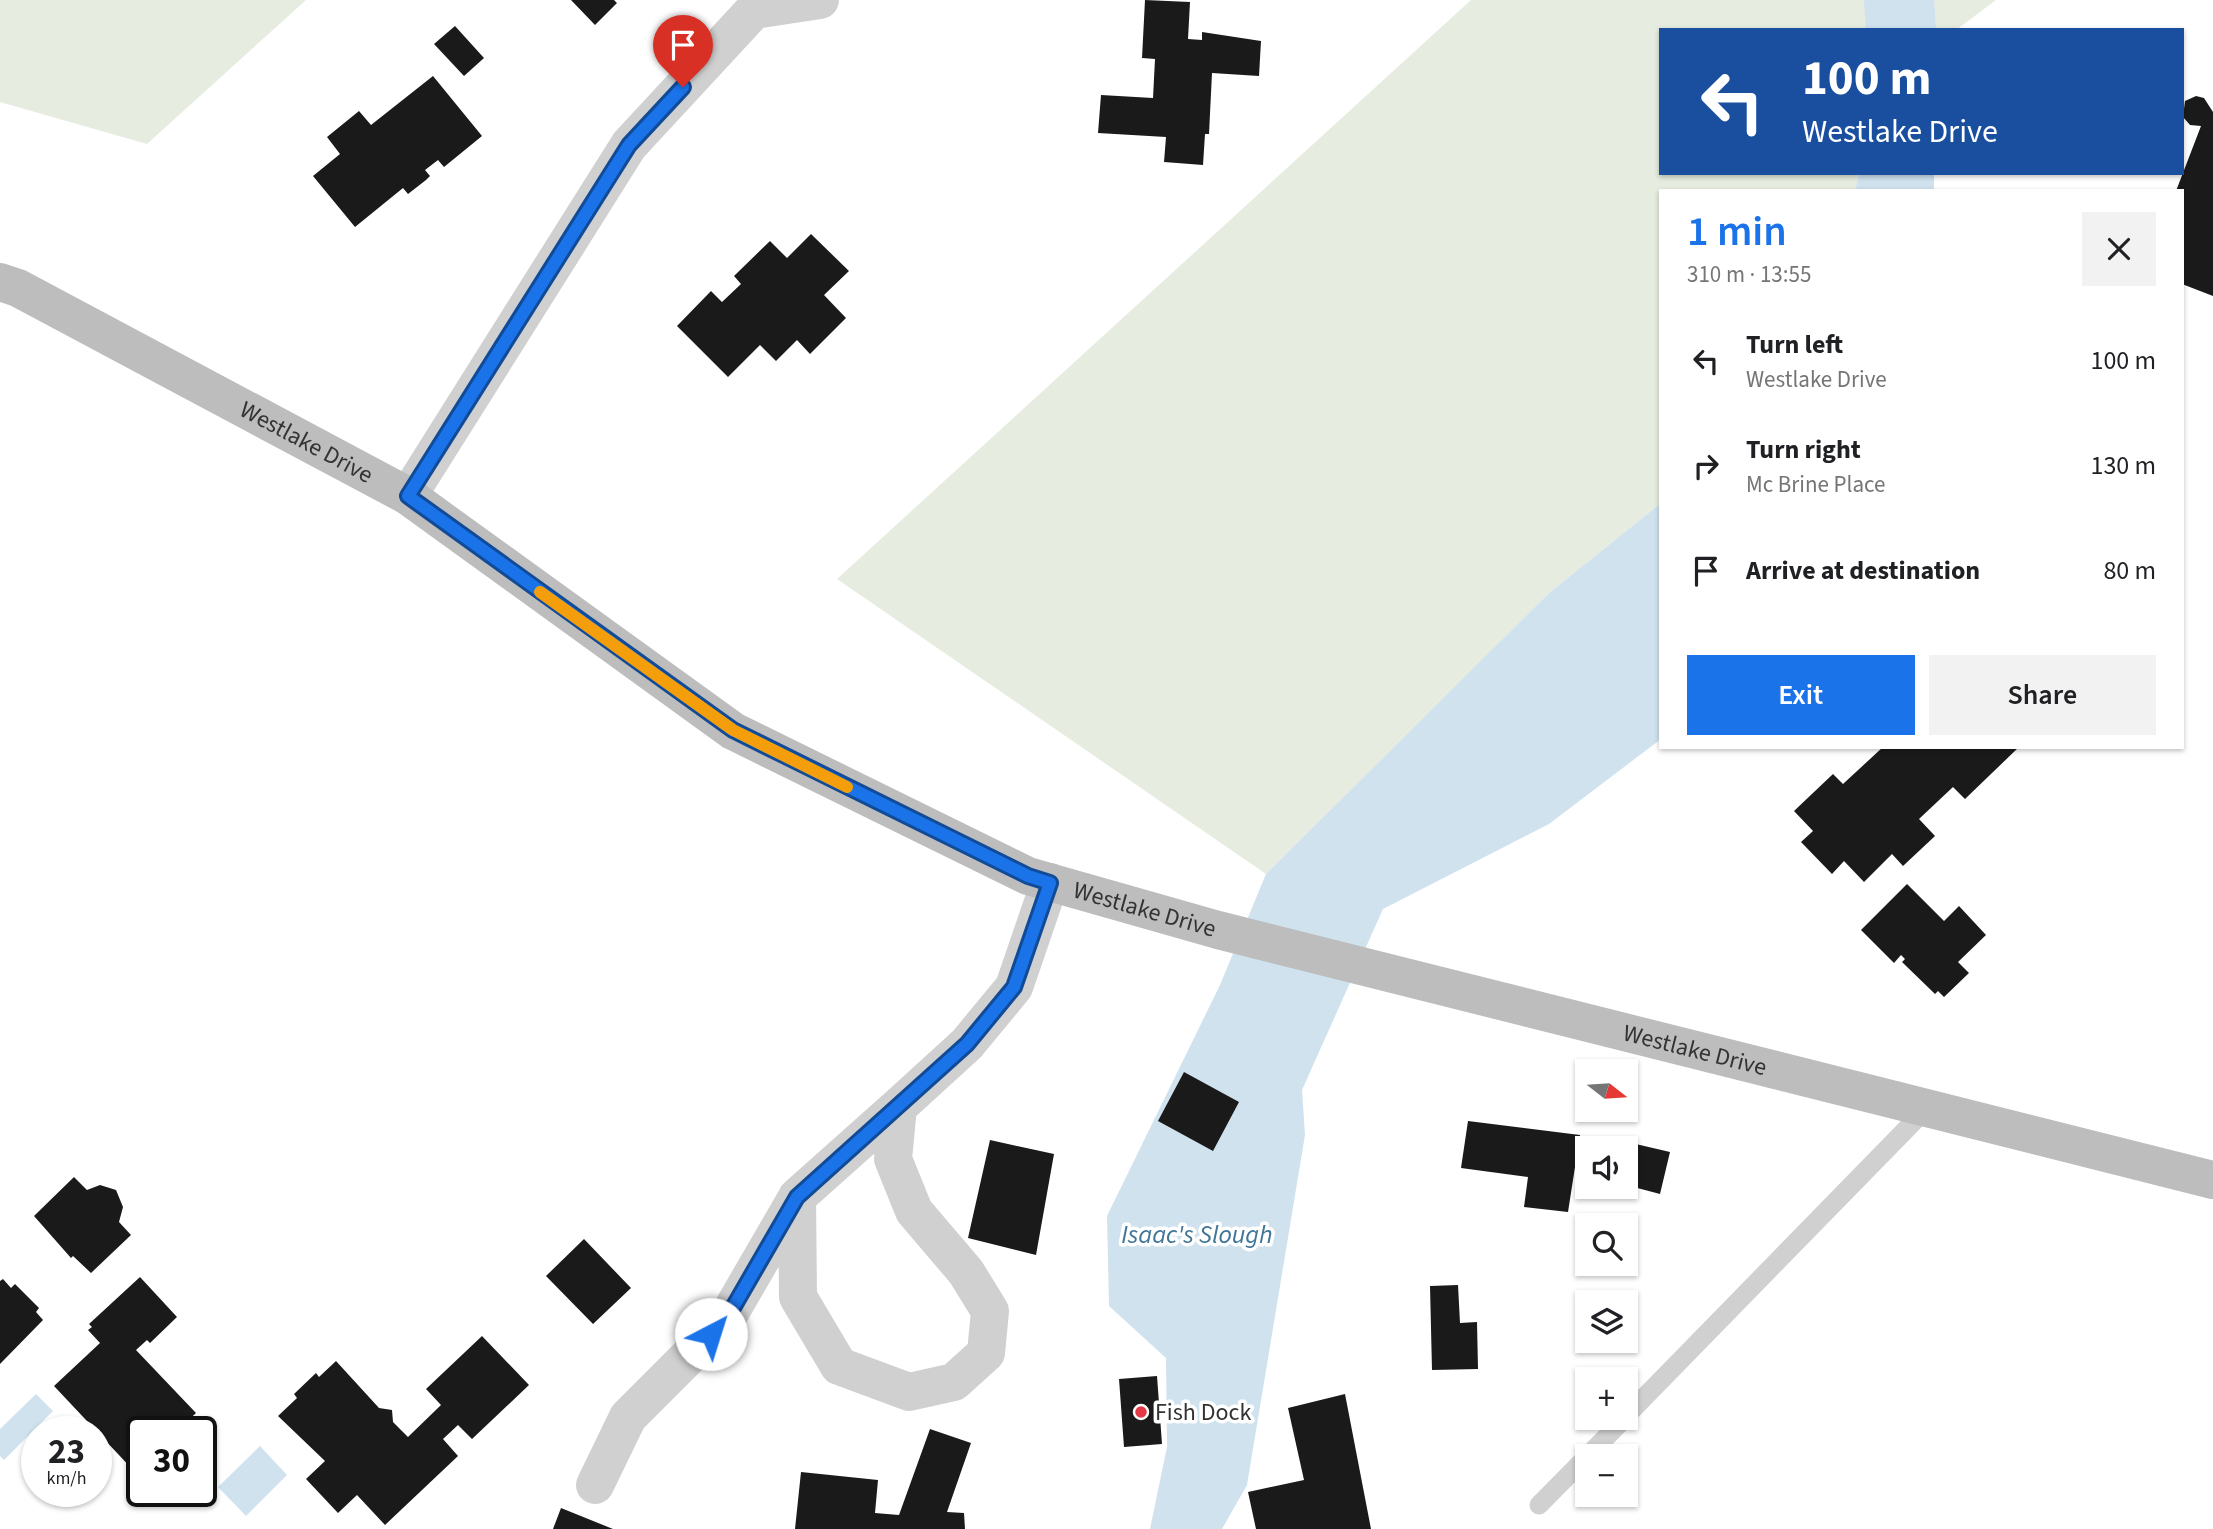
<!DOCTYPE html>
<meta charset="utf-8">
<style>
body{margin:0;font-family:"Source Sans 3",sans-serif;background:#f2f2f2;color:#202124;height:100vh;display:flex;flex-direction:column;font-size:26px;white-space:nowrap}
*{box-sizing:border-box;margin:0}
p{font-size:23px;color:#757577}
.icon{flex:none;width:38px;height:38px;fill:none;stroke:currentColor;stroke-width:2;stroke-linecap:round;stroke-linejoin:round}
.map{position:relative;flex:1;overflow:hidden}
.side{position:absolute;left:1659px;top:189px;width:525px;height:560px;display:flex;flex-direction:column;background:#fff;border-radius:0px;box-shadow:0 2px 5px #0004}
.side>*{flex:none}
.guide{position:absolute;left:1659px;top:28px;width:525px;height:147px;border-radius:0px;box-shadow:0 2px 5px #0004;background:#1a4fa0;color:#fff;overflow:hidden}
.needle{width:46px;rotate:107deg}
.controls{position:absolute;left:1575px;top:1059px;display:grid;gap:14px}
.controls a{display:grid;place-items:center;width:63px;height:63px;border-radius:0px;background:#fff;box-shadow:0 2px 5px #0004;font-size:35px}
.speed{position:absolute;left:21px;top:1416px;display:flex;gap:14px;font-size:35px;font-weight:700;text-align:center}
.speed>*{display:grid;place-content:center;width:91px;height:91px;border-radius:50%;background:#fff;box-shadow:0 2px 5px #0004;line-height:1}
.speed small{font-size:18px;font-weight:400}
.speed .limit{border:4px solid #111;border-radius:10px;background:#fff;color:#111}
.pin{position:absolute;display:grid;place-items:center;width:60px;height:60px;color:#fff;margin:-72px -30px;border-radius:50% 50% 50% 0;rotate:-45deg;box-shadow:0 0 7px #0007}
.pin .icon{rotate:45deg}
.me{position:absolute;width:77px;margin:-38px;rotate:40deg;stroke-linejoin:round;filter:drop-shadow(0 0 5px #0008)}
.turn{display:flex;align-items:center;gap:24px;height:147px;padding:0 28px;font-size:32px}
.turn .icon{width:91px;height:91px;stroke-width:2.5}
.turn b{display:block;font-size:49px;line-height:60px}
.round{display:grid;place-items:center;flex:none;width:74px;height:74px;border-radius:0px;background:#f2f2f2}
.summary{display:flex;align-items:center;justify-content:space-between;height:119px;padding:0 28px}
h1{font-size:42px;font-weight:600;line-height:52px;color:#1a73e8}
.primary-button{display:flex;gap:14px;margin-top:auto;padding:14px 28px}
.primary-button a{flex:1;height:80px;border-radius:0px;background:#1a73e8;color:#fff;font-size:28px;font-weight:600;line-height:80px;text-align:center}
.primary-button a+a{background:#f2f2f2;color:#202124}
ul{padding:0;list-style:none}
li{display:flex;align-items:center;gap:21px;height:105px;padding:0 28px}
li div{flex:1}
li b{display:block;font-size:26px}
li em{font-style:normal}
.map>svg:first-child{display:block}
</style>
<div class="map">
<svg width="2213" height="1529" viewBox="0 0 2213 1529">
<rect width="100%" height="100%" fill="#fff"/>
<path fill="#e6ecdf" d="M0 0H306L147 144 0 102Z
M1471 0H1996L1956 30H1661V173H1859L1855 191H1661V503L1549 593 1266 874 837 579Z"/>
<path fill="#cfe2ee" d="M1859 173H1934V191H1855Z
M1661 503V739L1549 824 1383 909 1302 1090 1305 1135 1247 1485 1222 1529H1150L1167 1447 1166 1358 1109 1306 1107 1216 1220 985 1266 874 1549 593Z
M36 1394 53 1411 4 1460 0 1456V1429Z
M260 1446 287 1475 246 1516 218 1487Z"/>
<g fill="none" stroke-linecap="round" stroke-linejoin="round">
<path stroke="#cfe2ee" stroke-width="70" d="M1899 0 1901 30"/>
</g>
<path fill="#1a1a1a" d="M571 0H614L617 3 595 25Z
M1145 0 1190 2 1188 39 1202 40V32L1261 41 1259 76 1212 73 1209 134H1205L1203 165 1164 162 1166 137 1098 133 1101 95 1153 98 1155 59 1142 58Z
M455 26 484 58 464 76 434 44Z
M433 76 482 136 444 167 438 160 425 170 430 176 426 180 408 194 403 188 355 227 313 176 340 154 327 137 359 111 371 125Z
M2196 96 2204 98 2213 112V296L2182 284V191H2176L2201 126 2190 125 2183 117 2185 101Z
M811 234 849 271 824 295 846 318 810 354 797 340 776 361 760 345 728 377 677 326 711 291 722 302 741 284 734 276 770 241 787 258Z
M1883 747H2019L1965 799 1953 787 1919 819 1935 836 1903 866 1892 854 1864 882 1844 861 1832 874 1801 842 1813 831 1794 811 1833 774 1843 784Z
M1907 884 1944 921 1959 906 1986 935 1958 962 1969 973 1944 997 1938 991 1935 994 1902 962 1905 959 1901 955 1894 963 1861 930Z
M1184 1072 1239 1102 1213 1151 1158 1121Z
M1468 1121 1580 1135 1568 1212 1524 1207 1528 1177 1461 1168Z
M1610 1138 1670 1152 1660 1194 1626 1185V1148H1608Z
M990 1140 1054 1154 1036 1255 968 1238Z
M74 1177 87 1190 100 1185 116 1190 123 1207 119 1222 131 1235 91 1273 73 1256 71 1258 34 1216Z
M584 1239 631 1288 593 1324 546 1276Z
M140 1277 177 1317 150 1343 147 1340 136 1350 196 1413 176 1432H142V1464L134 1471 54 1386 100 1343 88 1330 92 1327 89 1324Z
M3 1279 11 1288 15 1284 39 1308 36 1312 43 1320 0 1364V1281Z
M1458 1285 1460 1323 1477 1322 1478 1369 1432 1370 1430 1286Z
M482 1336 529 1385 472 1439 458 1425 443 1439 458 1456 385 1525 357 1495 338 1513 306 1479 325 1461 278 1416 297 1398 294 1394 316 1373 319 1377 336 1361 379 1408 392 1410 393 1422 408 1437 441 1405 426 1389Z
M1157 1376 1162 1444 1124 1447 1119 1379Z
M1345 1394 1371 1529H1256L1248 1492 1304 1480 1288 1408Z
M930 1429 971 1443 947 1512 964 1513 965 1529H795L801 1472 878 1480 875 1513 899 1515Z
M561 1508 613 1529H553Z"/>
<g fill="none" stroke-linecap="round" stroke-linejoin="round">
<path stroke="#d0d0d0" stroke-width="19" d="M1626 1416 1926 1109
M1539 1505 1625 1418"/>
<path stroke="#d0d0d0" stroke-width="38" d="M408 496 629 145 754 10 820 0
M898 1107 797 1197 798 1297 839 1366 909 1392 954 1382 986 1353 990 1311 966 1272 914 1211 893 1159 898 1107 967 1044 1014 987 1050 882
M595 1485 628 1417 727 1318 796 1199"/>
<path stroke="#bdbdbd" stroke-width="38" id="s1" d="M0 282 18 288 408 496 733 731 1028 876 1218 930 2213 1180"/>
</g>
<g fill="none" stroke-linecap="round" stroke-linejoin="round">
<g stroke="#114b97" stroke-width="18">
<path id="route" d="M683 87 629 145 408 496 733 730 1028 876 1050 883 1014 987 967 1044 797 1197 727 1318 711 1334"/>
</g>
<use href="#route" stroke="#1a73e8" stroke-width="12"/>
<path stroke="#f59e0b" stroke-width="12" d="M540 592 733 730 847 787"/>
</g>
<circle fill="#e63946" stroke="#fff" stroke-width="2.5" cx="1141" cy="1412" r="7"/>
<g text-anchor="middle" dominant-baseline="central" stroke-width="7" stroke-linejoin="round" paint-order="stroke">
<g font-size="24" fill="#333" stroke="#fff">
<text stroke="none"><textPath href="#s1" startOffset="346">Westlake Drive</textPath></text>
<text stroke="none"><textPath href="#s1" startOffset="1312">Westlake Drive</textPath></text>
<text stroke="none"><textPath href="#s1" startOffset="1880">Westlake Drive</textPath></text>
</g>
<g font-size="24" fill="#333" stroke="#fff" text-anchor="start">
<text x="1155" y="1412">Fish Dock</text>
</g>
<g font-size="26" font-style="italic" fill="#3f7597" stroke="#fff">
<text x="1197" y="1234">Isaac's Slough</text>
</g>
</g>
</svg>
<div class="controls">
<a><svg class="needle" viewBox="-14 -14 28 28"><path d="M0-13l5 13h-10z" fill="#e53935"/><path d="M0 13l5-13h-10z" fill="#757577"/></svg></a>
<a><svg class="icon" aria-label="sound" viewBox="0 0 24 24"><path d="M4 9h4l5-4v14l-5-4H4zM17 9q2 3 0 6"/></svg></a>
<a><svg class="icon" aria-label="search" viewBox="0 0 24 24"><circle cx="10" cy="10" r="6"/><path d="M15 15l6 6"/></svg></a>
<a><svg class="icon" aria-label="layers" viewBox="0 0 24 24"><path d="M12 4l9 5-9 5-9-5zM3 14l9 5 9-5"/></svg></a>
<a>+</a>
<a>−</a>
</div>
<div class="speed"><div>23<small>km/h</small></div><div class="limit">30</div></div>
<div class="pin" style="left:683px;top:87px;background:#d93025"><svg class="icon" aria-label="arrive" viewBox="0 0 24 24"><path d="M6 21V4h12l-3 4 3 4H6"/></svg></div>
<svg class="me" style="left:711px;top:1334px" viewBox="-20 -20 40 40"><circle r="19" fill="#fff"/><path d="M0-13L10 11 0 6-10 11z" fill="#1a73e8"/></svg>
<div class="guide">
<div class="turn"><svg class="icon" aria-label="left" viewBox="0 0 24 24"><path d="M17 20v-9H6M10 6l-5 5 5 5"/></svg><div><b>100 m</b>Westlake Drive</div></div>
</div>
<section class="side">
<div class="summary"><div><h1>1 min</h1><p>310 m · 13:55</p></div><a class="round"><svg class="icon" aria-label="close" viewBox="0 0 24 24"><path d="M6 6l12 12M18 6L6 18"/></svg></a></div>
<ul>
<li><svg class="icon" aria-label="left" viewBox="0 0 24 24"><path d="M17 20v-9H6M10 6l-5 5 5 5"/></svg><div><b>Turn left</b><p>Westlake Drive</p></div><em>100 m</em></li>
<li><svg class="icon" aria-label="right" viewBox="0 0 24 24"><path d="M7 20v-9h11M14 6l5 5-5 5"/></svg><div><b>Turn right</b><p>Mc Brine Place</p></div><em>130 m</em></li>
<li><svg class="icon" aria-label="arrive" viewBox="0 0 24 24"><path d="M6 21V4h12l-3 4 3 4H6"/></svg><div><b>Arrive at destination</b></div><em>80 m</em></li>
</ul>
<div class="primary-button"><a>Exit</a><a>Share</a></div>
</section>
</div>
